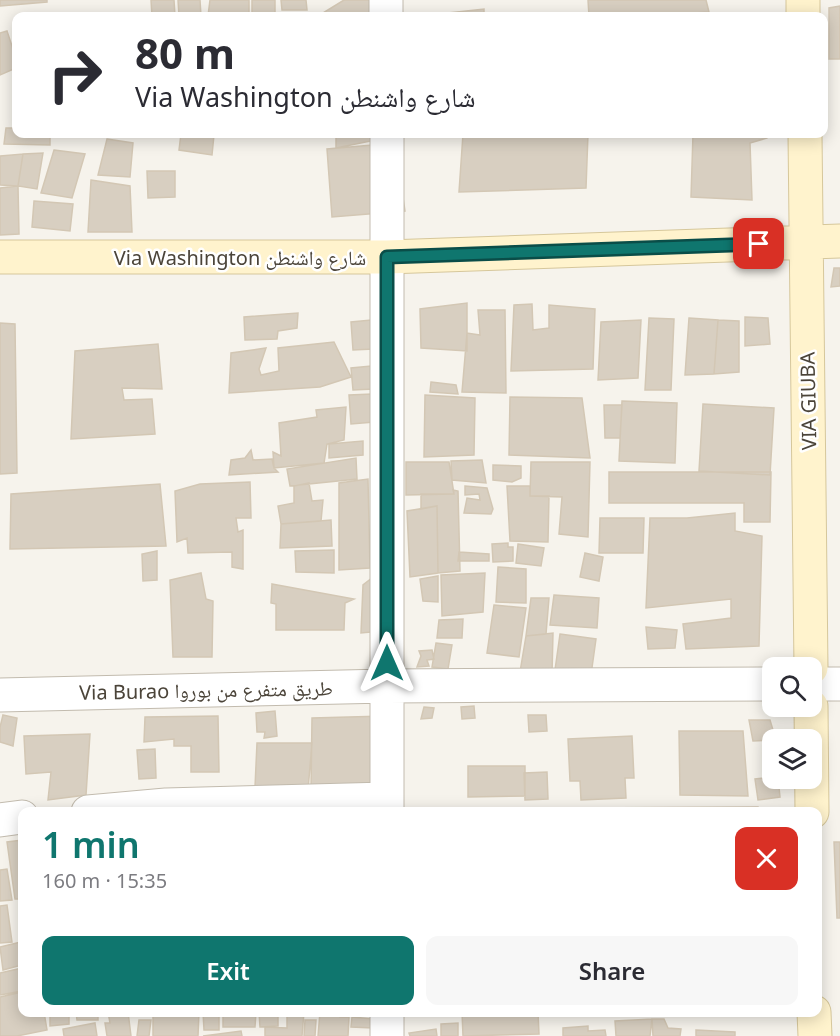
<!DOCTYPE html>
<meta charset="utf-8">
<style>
body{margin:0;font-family:"Noto Sans","Noto Naskh Arabic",sans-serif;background:#f7f7f7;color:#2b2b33;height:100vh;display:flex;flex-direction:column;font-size:22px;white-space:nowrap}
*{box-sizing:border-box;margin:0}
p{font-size:20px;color:#7c7c81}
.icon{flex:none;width:33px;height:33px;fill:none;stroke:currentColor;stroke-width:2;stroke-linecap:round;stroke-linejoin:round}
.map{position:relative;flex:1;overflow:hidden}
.drawer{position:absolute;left:18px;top:807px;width:804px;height:210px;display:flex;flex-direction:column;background:#fff;border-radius:12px;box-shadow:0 3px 15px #0003}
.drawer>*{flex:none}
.guide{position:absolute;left:12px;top:12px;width:816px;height:126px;border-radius:12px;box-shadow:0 3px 15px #0003;background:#fff;color:#2b2b33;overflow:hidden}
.tools{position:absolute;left:762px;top:657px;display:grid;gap:12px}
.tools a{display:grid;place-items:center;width:60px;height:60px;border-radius:12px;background:#fff;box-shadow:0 3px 15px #0003;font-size:30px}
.pin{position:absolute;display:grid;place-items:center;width:51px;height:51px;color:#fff;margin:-26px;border-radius:12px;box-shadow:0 3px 9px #0006}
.me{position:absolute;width:66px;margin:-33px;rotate:0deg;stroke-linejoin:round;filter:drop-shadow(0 0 4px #0008)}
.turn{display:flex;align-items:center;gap:21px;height:126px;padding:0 24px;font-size:27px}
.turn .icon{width:78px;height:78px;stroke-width:2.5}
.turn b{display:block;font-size:42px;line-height:51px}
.round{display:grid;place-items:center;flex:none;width:63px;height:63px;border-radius:12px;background:#f7f7f7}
.overview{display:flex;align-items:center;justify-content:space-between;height:102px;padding:0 24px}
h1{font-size:36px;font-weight:600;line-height:45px;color:#0f766e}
.action{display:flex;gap:12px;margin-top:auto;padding:12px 24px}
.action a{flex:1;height:69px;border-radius:12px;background:#0f766e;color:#fff;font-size:24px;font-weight:600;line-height:69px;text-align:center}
.action a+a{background:#f7f7f7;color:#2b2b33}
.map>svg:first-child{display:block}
</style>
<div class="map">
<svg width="840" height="1036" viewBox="0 0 840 1036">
<rect width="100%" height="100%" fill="#f6f3ec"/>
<path fill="#d8cfc1" stroke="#d3c7b4" stroke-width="1.5" d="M0 0H47V2L0 6Z
M151 0H174L175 16H152Z
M178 0H200L201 16H179Z
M210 0H249V16H208Z
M252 0H275V16H252Z
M281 0H306L307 10H282Z
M344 0H375V16H318Z
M588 0H706L709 12 647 16H589Z
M840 6V59H829V8Z
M484 9V16L429 15Z
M7 31 16 58V68L0 75V33Z
M6 128H16V134H50V145L4 144Z
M181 134 214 135 212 155 179 150Z
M336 134H371V141L336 148Z
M463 134H588L586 188 459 192Z
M693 134 740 135V134H767V138L750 143 752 200 691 197Z
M107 139 133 143 130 177 98 175Z
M395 143 405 211 332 217 327 149Z
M54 150 85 154 72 198 41 193Z
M43 153 37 189 18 186 23 154Z
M23 154 18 186 0 185V156Z
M147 171H175V197L148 198Z
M91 180 130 186 132 232H88Z
M18 186 19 234 0 235V188Z
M34 201 73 204 70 231 32 227Z
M834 268H840V286L831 287Z
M467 303V351L421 348 420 309Z
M532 304 533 330 549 328V305L595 309 593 369 511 371 514 305Z
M478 310H505L506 393 462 392 467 333 480 335Z
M298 313 297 328 278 331 277 339 245 340 244 317Z
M745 317 768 318 770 344 745 346Z
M649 318 674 319 671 390H645Z
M689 318 718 320 714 374 685 375Z
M371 320 373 349 353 350 351 322Z
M641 320 638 378 598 380 601 322Z
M718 320 739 321V372L714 374Z
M0 323 15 324 17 473 0 474Z
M334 342 351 377 320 387 229 393 231 353 266 348 259 369 261 375 279 371 278 348Z
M158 344 162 389 122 388 124 400 152 399 155 434 71 439 75 351Z
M371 366 374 389 353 390 351 368Z
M431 382 456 385 458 394 430 392Z
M372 394 374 422 351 424 349 395Z
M425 395 475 398 474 455 424 457Z
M510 397 582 398 590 458 509 455Z
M622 401 677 403 675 463 619 461Z
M703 404 774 408 770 475 699 471Z
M604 405H622L620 438H605Z
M346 407 344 440 327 444 324 463 274 468 273 452 281 456 279 423 317 417 316 410Z
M363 441V455L329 458V444Z
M251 450 253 460 272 459 274 468 278 472 229 475 231 460 245 458Z
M356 458 357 479 290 486 287 469Z
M482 460 486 483 452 480 451 461Z
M406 462H449L454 494 406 495Z
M531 462H590L588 537 559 534 562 497 530 496Z
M493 465 521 466V478L512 482 493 480Z
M609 472H771L770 522H744V503H609Z
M368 479 370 568 339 570V483Z
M250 482 251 518H236L238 532 243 530V569L232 567V552L188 553 187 538 177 542 175 491 200 484Z
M309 483 312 501 323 500 321 521 281 524 278 506 294 503V486Z
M160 484 166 546 10 549 11 494Z
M465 486 487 488 493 509 491 514 464 513 467 498 480 500 479 494 465 495Z
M507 486H530V496H549L548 542 510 541Z
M453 490 458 491 460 571 438 573 437 506 421 509V494H454Z
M437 506 438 573 410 577 407 511Z
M735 513V531L762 536 759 646 686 649 683 624 731 618V599L646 608 650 518H687Z
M600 518H644L643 553H599Z
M331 520 332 546 280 548 281 524Z
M508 543V547H513V561L493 562 492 544Z
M518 544 544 548 541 566 516 563Z
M334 550V573L296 572 295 551Z
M157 551V580L143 581 142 554Z
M459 552 489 554V561H458Z
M585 553 603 557 599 581 580 577Z
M498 567 526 569V603L496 602Z
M201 573 206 599 213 601 212 657H173L170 580Z
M485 573 483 612 442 616 441 575Z
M438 576V602L423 601 420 579Z
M372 578 392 630 361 633 363 585Z
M272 584 354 599 345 603 344 630H276V604L271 603Z
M554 595 599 598 597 628 550 625Z
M531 598H549L546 634 526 636Z
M494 605 526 608 519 657 487 653Z
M463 619 462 638H437L439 620Z
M646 627 677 630 675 648 648 649Z
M553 633 552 675 520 672 526 636Z
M560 634 596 639 591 675 555 670Z
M436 643 452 645 448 669 432 667Z
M432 650 434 659 427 660 429 666 417 667 421 656 419 651Z
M474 706 475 718 462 719 461 707Z
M424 707 434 708 432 718 421 719Z
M275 711 277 736 264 738 265 732H257L256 713Z
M3 715 17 718 13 746 0 742V727Z
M528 715H546L547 731 529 732Z
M218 716 219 772H191V746H174V739L144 742 145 717Z
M385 716 381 788 311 790 312 718Z
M749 720H770L776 740 753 741Z
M679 731H743L748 796 680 795Z
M90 734 86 795 48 800 51 772 26 774 24 736Z
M632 736 634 778H625L626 798 581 800 580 781H570L568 739Z
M257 743H312L308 790 255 787Z
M155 749 156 778 139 779 137 750Z
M468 766H525V796L468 797Z
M547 772 548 799 525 800 524 773Z
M772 777V778H778L780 797 758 800 755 779Z
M758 807 759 812H574V808Z
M22 840V899H15L7 842Z
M834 842H840V918H837Z
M7 869 12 900 0 901V870Z
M7 905 12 942 0 943V906Z
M21 942 22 965 3 970 0 947Z
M22 968V991L0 995V973Z
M22 992V1012H44L47 1030 17 1036H0V997Z
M50 1012H69V1024L50 1026Z
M76 1012H98V1020H77Z
M108 1012H128L131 1036H107L105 1023H110Z
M153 1012H199L198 1036H153Z
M203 1012H219V1030H204Z
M223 1012H256L255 1027H223Z
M259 1012H278V1026L260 1027Z
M287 1012H304L302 1036H265V1027L287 1028Z
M320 1012H340V1017H349L348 1036H318Z
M462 1012H538L539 1034 463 1036Z
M352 1017 373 1019V1028L351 1027Z
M652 1019 650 1036H616L615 1021Z
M652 1019H664L668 1028 681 1029 680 1036H653Z
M139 1020H151L149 1036H137Z
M305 1020H316L315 1036H304Z
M95 1023 97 1036H64L63 1029Z
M458 1023V1036H441V1024Z
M588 1026V1031L605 1030 606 1036H563V1028Z
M436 1029 437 1036H410L409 1033Z
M696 1030 735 1032V1036H696Z
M241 1031 242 1036H203Z"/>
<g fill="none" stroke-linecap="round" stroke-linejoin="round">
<g stroke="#c2bbae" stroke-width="35">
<path id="street" d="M386 0V16
M387 134V812
M812 684H840
M0 695 387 686 772 684
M88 812 166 805 387 799
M0 820 22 817
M387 1012V1036"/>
</g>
<g stroke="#d6c79b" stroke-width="35">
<path id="secondary" d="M803 0V16
M805 134 811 668
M0 257H387L840 241
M811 706 812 812
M814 1012 815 1036"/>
</g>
<use href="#street" stroke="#fff" stroke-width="33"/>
<use href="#secondary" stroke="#fff3cd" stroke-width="33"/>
</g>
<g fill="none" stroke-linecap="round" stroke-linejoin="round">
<g stroke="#0a4d48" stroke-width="15">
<path id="route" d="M387 663V257L759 244"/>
</g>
<use href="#route" stroke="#0f766e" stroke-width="10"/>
</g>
<g text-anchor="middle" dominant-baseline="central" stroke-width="5" stroke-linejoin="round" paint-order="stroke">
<g font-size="20" fill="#4b4439" stroke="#fff">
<text x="240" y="257">Via Washington شارع واشنطن</text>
<text transform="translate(808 401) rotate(-91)">VIA GIUBA</text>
<text transform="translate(206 690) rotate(-1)">Via Burao طريق متفرع من بوروا</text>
</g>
</g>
</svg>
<div class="tools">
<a><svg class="icon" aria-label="search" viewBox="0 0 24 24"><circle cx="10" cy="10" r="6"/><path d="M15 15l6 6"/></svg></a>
<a><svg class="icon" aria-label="layers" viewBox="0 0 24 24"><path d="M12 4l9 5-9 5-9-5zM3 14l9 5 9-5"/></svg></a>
</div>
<div class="pin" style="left:759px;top:244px;background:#d93025"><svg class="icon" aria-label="arrive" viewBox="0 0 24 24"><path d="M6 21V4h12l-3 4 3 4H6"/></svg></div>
<svg class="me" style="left:387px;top:663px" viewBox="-20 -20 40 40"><path d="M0-17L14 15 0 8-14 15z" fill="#0f766e" stroke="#fff" stroke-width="4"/></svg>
<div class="guide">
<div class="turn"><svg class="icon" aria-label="right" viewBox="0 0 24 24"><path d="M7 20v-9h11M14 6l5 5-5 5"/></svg><div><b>80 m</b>Via Washington شارع واشنطن</div></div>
</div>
<section class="drawer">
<div class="overview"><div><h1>1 min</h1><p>160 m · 15:35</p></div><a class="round" style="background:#d93025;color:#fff"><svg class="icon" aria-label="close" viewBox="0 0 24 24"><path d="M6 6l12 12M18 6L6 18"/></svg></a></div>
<div class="action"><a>Exit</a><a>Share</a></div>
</section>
</div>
